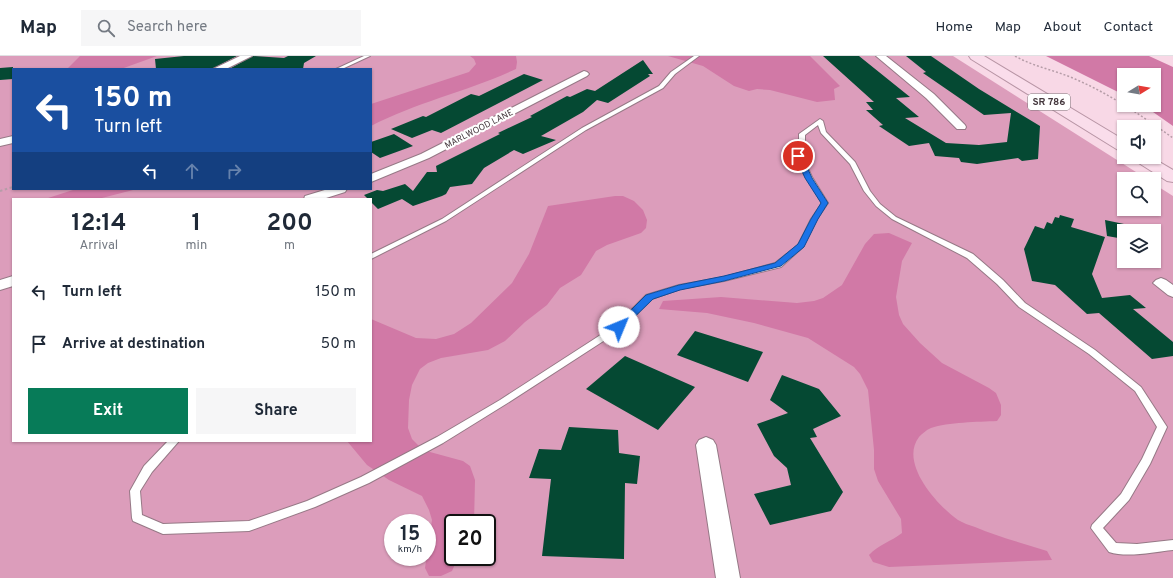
<!DOCTYPE html>
<style>
body{margin:0;font-family:Overpass,sans-serif;background:#f6f6f7;color:#1f2937;height:100vh;display:flex;flex-direction:column;font-size:15px;white-space:nowrap}
*{box-sizing:border-box;margin:0}
p{font-size:13px;color:#747a83}
.icon{flex:none;width:22px;height:22px;fill:none;stroke:currentColor;stroke-width:2;stroke-linecap:round;stroke-linejoin:round}
.map{position:relative;flex:1;overflow:hidden}
.drawer{position:absolute;left:12px;top:142px;width:360px;height:244px;display:flex;flex-direction:column;background:#fff;border-radius:0px;box-shadow:0 1px 3px #0004}
.drawer>*{flex:none}
.hud{position:absolute;left:12px;top:12px;width:360px;height:122px;border-radius:0px;box-shadow:0 1px 3px #0004;background:#1a4fa0;color:#fff;overflow:hidden}
.needle{width:26px;rotate:79deg}
.tools{position:absolute;left:1117px;top:12px;display:grid;gap:8px}
.tools a{display:grid;place-items:center;width:44px;height:44px;border-radius:0px;background:#fff;box-shadow:0 1px 3px #0004;font-size:20px}
.speed{position:absolute;left:384px;top:458px;display:flex;gap:8px;font-size:20px;font-weight:700;text-align:center}
.speed>*{display:grid;place-content:center;width:52px;height:52px;border-radius:50%;background:#fff;box-shadow:0 1px 3px #0004;line-height:1}
.speed small{font-size:10px;font-weight:400}
.speed .limit{border:2px solid #111;border-radius:6px;background:#fff;color:#111}
.pin{position:absolute;display:grid;place-items:center;width:34px;height:34px;color:#fff;margin:-17px;border:2px solid #fff;border-radius:50%;box-shadow:0 1px 4px #0007}
.me{position:absolute;width:44px;margin:-22px;rotate:45deg;stroke-linejoin:round;filter:drop-shadow(0 0 3px #0008)}
.turn{display:flex;align-items:center;gap:14px;height:84px;padding:0 16px;font-size:18px}
.turn .icon{width:52px;height:52px;stroke-width:2.5}
.turn b{display:block;font-size:28px;line-height:34px}
.lanes{display:flex;align-items:center;height:38px;padding:0 16px;background:#0003;justify-content:center;gap:20px;direction:ltr}
.lanes .off{opacity:.35}
.eta{display:flex;justify-content:space-evenly;align-items:center;height:68px;text-align:center}
.eta b{font-size:24px;font-weight:700;line-height:28px}
.action{display:flex;gap:8px;margin-top:auto;padding:8px 16px}
.action a{flex:1;height:46px;border-radius:0px;background:#077b58;color:#fff;font-size:16px;font-weight:700;line-height:46px;text-align:center}
.action a+a{background:#f6f6f7;color:#1f2937}
ul{padding:0;list-style:none}
li{display:flex;align-items:center;gap:12px;height:52px;padding:0 16px}
li div{flex:1}
li b{display:block;font-size:15px}
li em{font-style:normal}
header{display:flex;align-items:center;gap:24px;box-sizing:border-box;height:56px;padding:0 20px;background:#fff;border-bottom:1px solid #e0e1e3}
header strong{font-size:19px}
nav{display:flex;gap:22px;margin-inline-start:auto;font-size:14px}
.search{width:280px;height:36px;background:#f6f6f7;display:flex;align-items:center;gap:10px;box-sizing:border-box;padding:0 14px;border-radius:0px;color:#747a83;font-size:15px}
.map>svg:first-child{display:block}
</style>
<header>
<strong>Map</strong>
<div class="search"><svg class="icon" aria-label="search" viewBox="0 0 24 24"><circle cx="10" cy="10" r="6"/><path d="M15 15l6 6"/></svg>Search here</div>
<nav><a>Home</a><a>Map</a><a>About</a><a>Contact</a></nav>
</header>
<div class="map">
<svg width="1173" height="522" viewBox="0 0 1173 522">
<rect width="100%" height="100%" fill="#f8d8e6"/>
<path fill="#dc9dbb" fill-rule="evenodd" d="M0 0H953L1147 123H1124V153H1154V128L1173 140V522H0ZM13 13H371V133H13ZM13 143H371V385H13ZM1124 175H1154V205H1124ZM393 467H427V501H393ZM453 467H487V501H453Z"/>
<path fill="#d179a6" d="M80 0H157L121 13H67Z
M470 0H516L517 6 516 13C469 35 417 46 371 70V48L469 16 476 8 474 3Z
M668 0H810L840 30 834 33 835 44 817 46 770 34 757 33 749 35 734 30 703 10Z
M1046 0H1149L1173 11V70L1143 49H1154V19H1124V39Z
M76 133H137L98 143H45Z
M615 140H623L634 145 643 154 647 164 646 172 641 177 607 189 596 195 581 219 560 232 547 249 525 266 505 285 488 294 441 302 428 307 420 313 412 329 409 344 408 372 412 383 419 390 430 396 463 405 470 410 475 424 474 467H453V501H458L452 515 441 520H429L425 512 432 464 429 454 422 440 389 424 367 409 347 385H371V263L416 282 436 283 454 278 471 267 512 227 529 198 548 150Z
M889 177 912 187 902 205 896 241 899 259 903 268 920 287 942 307 989 332 996 337 1001 349V359L997 365C978 366 948 366 931 372 926 374 922 378 919 381 899 407 937 449 958 464 963 467 969 469 975 471 998 481 1023 487 1047 495L1052 504 889 511 873 506 869 499C878 489 892 485 902 477L901 463 878 425 874 413V394L868 334 860 318 854 311 808 282 754 267 707 257 659 253 663 245 721 241 797 247 814 245 823 242 842 229 865 188 874 178Z"/>
<path fill="#054933" d="M184 0H237L212 13H156L155 3Z
M253 0 284 2 288 0H316L304 7 303 13H229Z
M823 0H859L910 41 896 42 919 61 905 62 946 87 979 89 1007 86 1011 57 984 59 923 17 926 16 906 0H931L979 33 1040 70 1038 103 1022 105 1018 102 977 108 961 106 959 102 935 100 929 87 909 90 879 70 883 69 866 54H873L866 46H874Z
M643 4 653 18H648L650 20 608 47 597 44 583 56 541 80 556 84 523 98 514 94 484 112 472 128 450 131 446 138 442 140 413 150 402 143 378 153 371 146V143H368L364 139 377 134 383 135 405 128 413 135 427 116H437L436 110 500 78 498 77 532 61 530 60 567 40 570 41 587 33 595 35Z
M13 11V23L0 24V12Z
M524 18 543 24 441 77 432 74 412 82 391 73 423 60 426 61 471 38 479 40Z
M394 78 413 90 380 102 371 96V86Z
M1060 159 1074 163 1071 171 1105 181 1092 218 1102 242 1130 239 1146 252 1133 253 1173 286V300L1152 303 1099 257 1087 258 1055 229 1032 225 1024 193 1035 170 1044 173 1047 166 1052 168 1055 161 1059 162Z
M1105 164 1124 168V183L1107 180Z
M695 275 763 296 748 326 677 299Z
M625 300 695 331 658 374 586 333Z
M782 319 819 333 841 360 813 373 817 381 810 382 843 436 831 455 770 469 754 438 791 429 787 412 774 400 757 368 788 357 770 344Z
M569 371 618 374 619 397 640 400 637 428 625 427 624 503 542 500 551 423 529 422 539 393 561 394Z"/>
<g fill="none" stroke-linecap="round" stroke-linejoin="round">
<g stroke="#967986" stroke-width="2">
<path id="lane" d="M364 0H370L342 13H336Z
M694 0H699L675 18 663 32 586 74 446 165 371 203V198L442 163 582 72 659 30 671 16Z
M820 63 823 65 826 76 855 106 870 135 880 148 896 161 973 198 1003 224 1025 247 1095 294 1141 331 1167 371 1150 408 1129 444 1103 472 1116 487 1137 488 1173 484V494C1154 496 1127 502 1109 496L1091 472 1092 469 1121 438 1142 403 1157 371 1135 335 1089 298 1019 251 997 228 967 202 892 163 876 150 864 135 850 108 821 77 818 69 805 79V90L802 100 812 121 828 147 817 163 803 191 781 211 724 225 680 233 652 243 622 273 506 348 443 387 369 427 315 451 249 475 163 478 133 465 132 462 130 435 144 410 168 385H179L152 416 140 435 142 459 163 468 249 465 307 445 361 421 437 381 500 344 616 269 646 239 679 229 724 221 775 207 798 189 811 163 822 147 806 121 796 100 799 90V78Z"/>
</g>
<g stroke="#967986" stroke-width="2">
<path id="street" d="M240 0H252L226 13H213Z
M876 0H886L934 38 965 69 966 71 965 73H957L926 42Z
M584 15 587 16 589 18 587 20 429 102 371 126V118L421 98Z
M13 80V87L0 90V83Z
M328 133H347L345 136 323 143H304L305 140Z
M13 220V230L0 234V224Z
M1161 222 1166 224 1173 229V241L1168 239 1153 227 1156 224Z
M706 381 713 384 716 389 740 522H716L696 389 699 384Z"/>
</g>
<g stroke="#b895a5" stroke-width="2">
<path id="primary" d="M969 0H984L1124 84V96L1118 94 971 3Z
M1132 101H1151L1173 114V126L1167 125 1134 104Z"/>
</g>
<path stroke="#b69da8" stroke-width="1.5" stroke-dasharray="2 2" stroke-linecap="butt" d="M1015 0C1034 11 1055 14 1075 23 1110 38 1142 60 1173 82"/>
<path stroke="#b69da8" stroke-width="2" stroke-dasharray="2.5 2.5" stroke-linecap="butt" d="M0 135 13 131"/>
<use href="#lane" fill="#fff" fill-rule="evenodd"/>
<use href="#street" fill="#fff" fill-rule="evenodd"/>
<use href="#primary" fill="#faddeb" fill-rule="evenodd"/>
</g>
<path fill="#1a73e8" stroke="#114b97" d="M796 99 802 100 812 122 828 147 818 163 804 191 781 210 724 225 680 234 653 243 622 273H616L615 271 616 269 646 239 679 229 724 220 775 207 798 188 811 163 821 147 805 122 795 100Z"/>
<g text-anchor="middle" dominant-baseline="central" stroke-width="4" stroke-linejoin="round" paint-order="stroke">
<g font-size="9" fill="#45383e" stroke="#fff">
<text transform="translate(479 73) rotate(-27)">MARLWOOD LANE</text>
</g>
<rect fill="#fff" stroke="#7d7478" stroke-width="1" x="1028" y="38" width="42" height="16" rx="3"/>
<g font-size="10" font-weight="bold" fill="#45383e">
<text x="1049" y="46">SR 786</text>
</g>
</g>
</svg>
<div class="tools">
<a><svg class="needle" viewBox="-14 -14 28 28"><path d="M0-13l5 13h-10z" fill="#e53935"/><path d="M0 13l5-13h-10z" fill="#747a83"/></svg></a>
<a><svg class="icon" aria-label="sound" viewBox="0 0 24 24"><path d="M4 9h4l5-4v14l-5-4H4zM17 9q2 3 0 6"/></svg></a>
<a><svg class="icon" aria-label="search" viewBox="0 0 24 24"><circle cx="10" cy="10" r="6"/><path d="M15 15l6 6"/></svg></a>
<a><svg class="icon" aria-label="layers" viewBox="0 0 24 24"><path d="M12 4l9 5-9 5-9-5zM3 14l9 5 9-5"/></svg></a>
</div>
<div class="speed"><div>15<small>km/h</small></div><div class="limit">20</div></div>
<div class="pin" style="left:798px;top:100px;background:#d93025"><svg class="icon" aria-label="arrive" viewBox="0 0 24 24"><path d="M6 21V4h12l-3 4 3 4H6"/></svg></div>
<svg class="me" style="left:619px;top:271px" viewBox="-20 -20 40 40"><circle r="19" fill="#fff"/><path d="M0-13L10 11 0 6-10 11z" fill="#1a73e8"/></svg>
<div class="hud">
<div class="turn"><svg class="icon" aria-label="left" viewBox="0 0 24 24"><path d="M17 20v-9H6M10 6l-5 5 5 5"/></svg><div><b>150 m</b>Turn left</div></div>
<div class="lanes"><svg class="icon" aria-label="left" viewBox="0 0 24 24"><path d="M17 20v-9H6M10 6l-5 5 5 5"/></svg><svg class="icon off" aria-label="ahead" viewBox="0 0 24 24"><path d="M12 20V5M6 11l6-6 6 6"/></svg><svg class="icon off" aria-label="right" viewBox="0 0 24 24"><path d="M7 20v-9h11M14 6l5 5-5 5"/></svg></div>
</div>
<section class="drawer">
<div class="eta">
<div><b>12:14</b><p>Arrival</p></div>
<div><b>1</b><p>min</p></div>
<div><b>200</b><p>m</p></div>
</div>
<ul>
<li><svg class="icon" aria-label="left" viewBox="0 0 24 24"><path d="M17 20v-9H6M10 6l-5 5 5 5"/></svg><div><b>Turn left</b></div><em>150 m</em></li>
<li><svg class="icon" aria-label="arrive" viewBox="0 0 24 24"><path d="M6 21V4h12l-3 4 3 4H6"/></svg><div><b>Arrive at destination</b></div><em>50 m</em></li>
</ul>
<div class="action"><a>Exit</a><a>Share</a></div>
</section>
</div>
